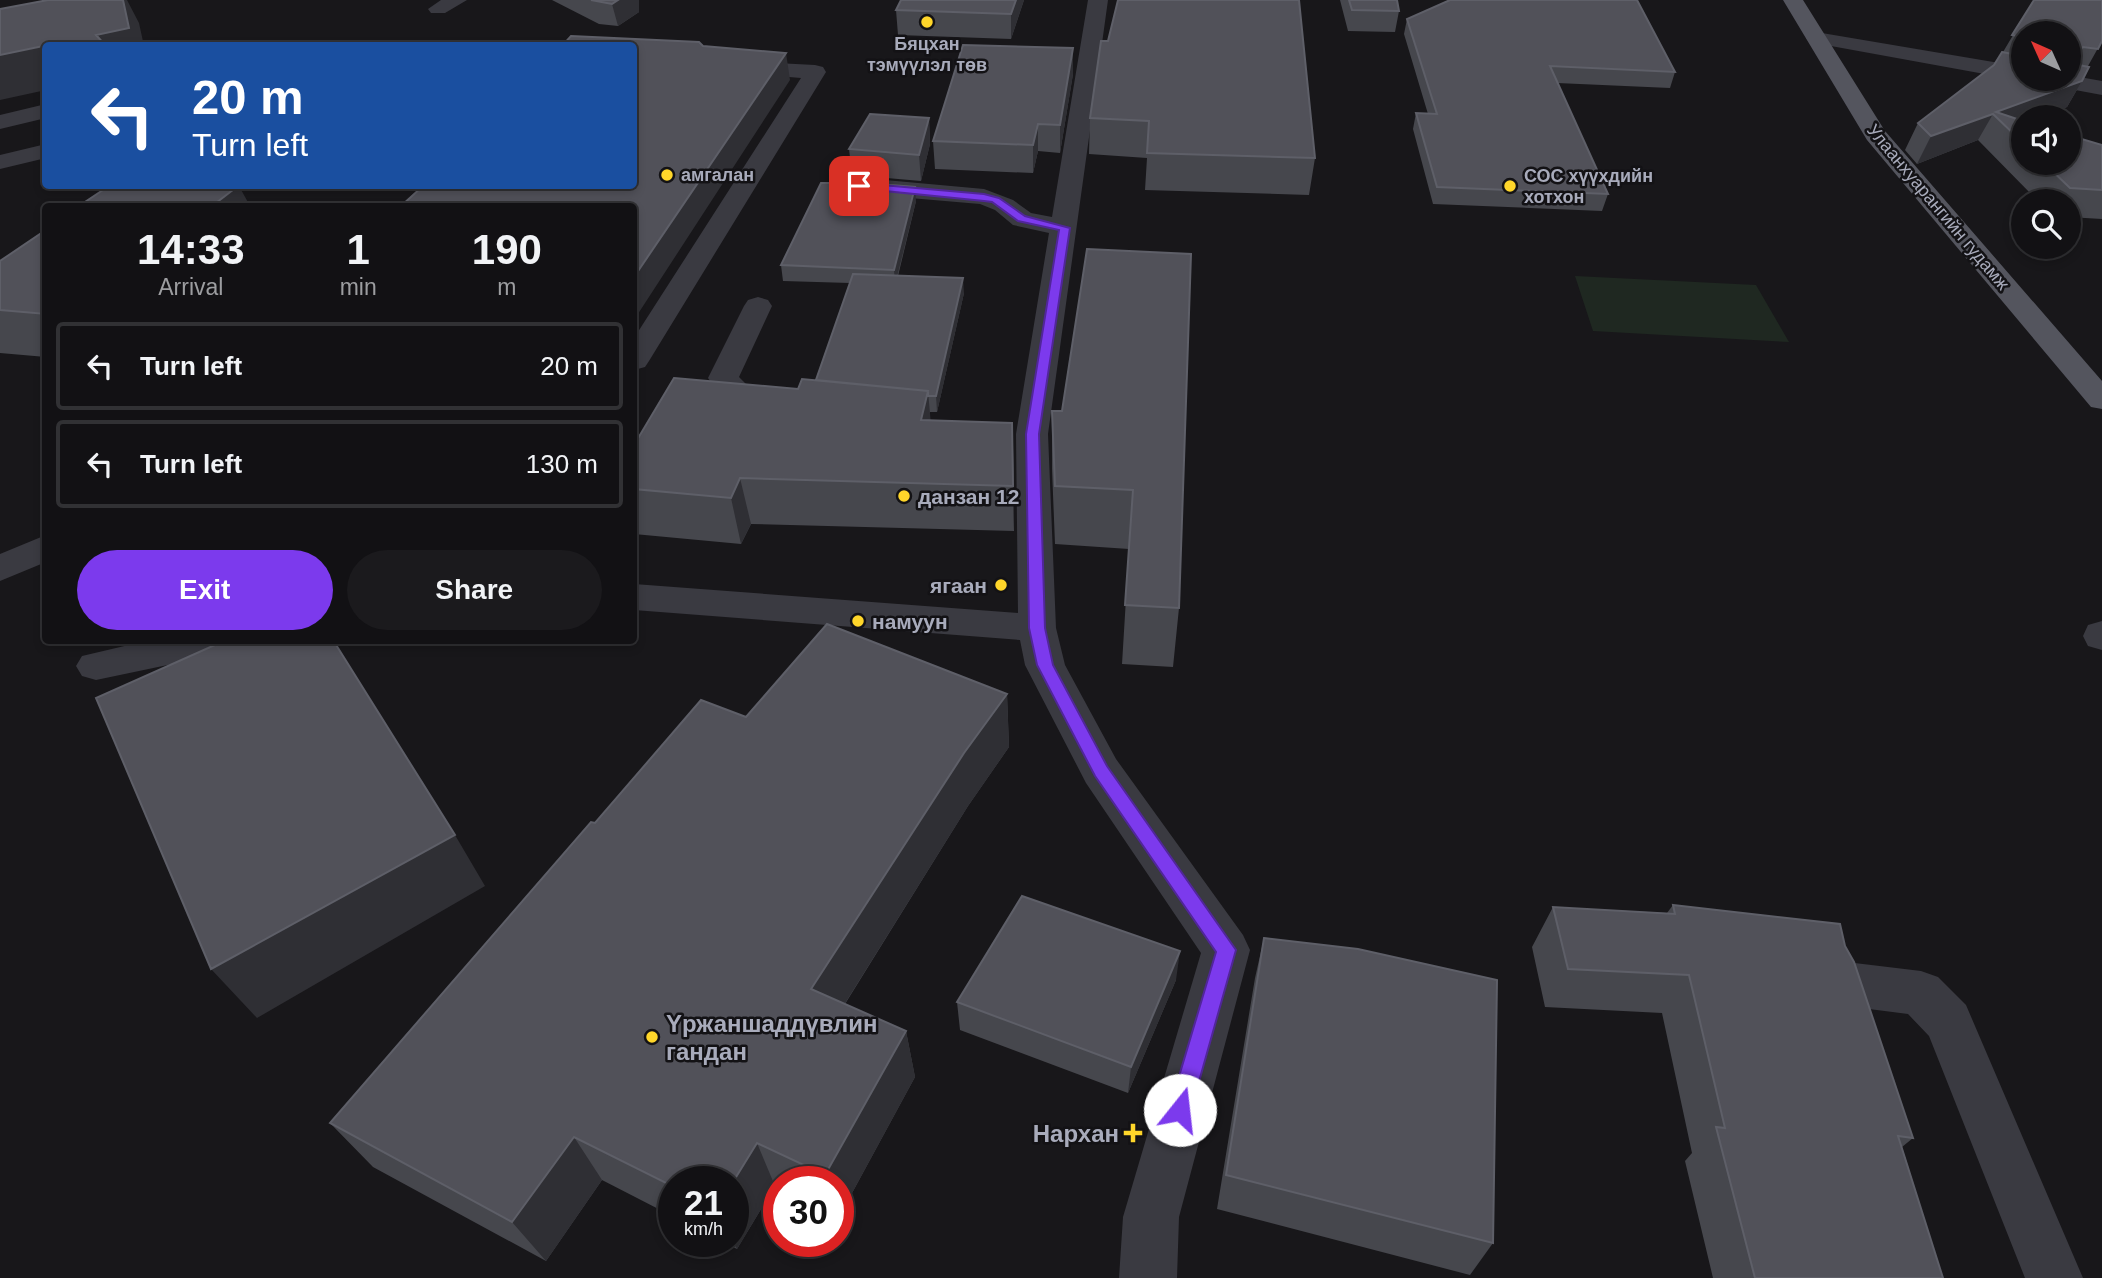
<!DOCTYPE html>
<meta charset="utf-8">
<style>
body{margin:0;font-family:Arial,sans-serif;background:#1b1a1d;color:#f1f3f6;height:100vh;display:flex;flex-direction:column;font-size:26px;white-space:nowrap}
*{box-sizing:border-box;margin:0}
p{font-size:23px;color:#9c9da0}
.icon{flex:none;width:38px;height:38px;fill:none;stroke:currentColor;stroke-width:2;stroke-linecap:round;stroke-linejoin:round}
.map{position:relative;flex:1;overflow:hidden}
.drawer{position:absolute;left:42px;top:203px;width:595px;height:441px;display:flex;flex-direction:column;background:#121114;border-radius:7px;box-shadow:0 4px 10px #0003,0 0 0 2px #313134}
.drawer>*{flex:none}
.top-card{position:absolute;left:42px;top:42px;width:595px;height:147px;border-radius:7px;box-shadow:0 4px 10px #0003,0 0 0 2px #313134;background:#1a4fa0;color:#fff;overflow:hidden}
.needle{width:46px;rotate:315deg}
.fabs{position:absolute;left:2011px;top:21px;display:grid;gap:14px}
.fabs a{display:grid;place-items:center;width:70px;height:70px;border-radius:50%;background:#121114;box-shadow:0 4px 10px #0003,0 0 0 2px #313134;font-size:35px}
.speed{position:absolute;left:658px;top:1166px;display:flex;gap:14px;font-size:35px;font-weight:700;text-align:center}
.speed>*{display:grid;place-content:center;width:91px;height:91px;border-radius:50%;background:#121114;box-shadow:0 4px 10px #0003,0 0 0 2px #313134;line-height:1}
.speed small{font-size:18px;font-weight:400}
.speed .limit{border:10px solid #d22;background:#fff;color:#111}
.pin{position:absolute;display:grid;place-items:center;width:60px;height:60px;color:#fff;margin:-30px;border-radius:14px;box-shadow:0 4px 10px #0006}
.me{position:absolute;width:77px;margin:-38px;rotate:16deg;stroke-linejoin:round;filter:drop-shadow(0 0 5px #0008)}
.turn{display:flex;align-items:center;gap:24px;height:147px;padding:0 35px;font-size:32px}
.turn .icon{width:91px;height:91px;stroke-width:2.5}
.turn b{display:block;font-size:49px;line-height:60px}
.eta{display:flex;justify-content:space-evenly;align-items:center;height:119px;text-align:center}
.eta b{font-size:42px;font-weight:600;line-height:49px}
.cta{display:flex;gap:14px;margin-top:auto;padding:14px 35px}
.cta a{flex:1;height:80px;border-radius:42px;background:#7c3aed;color:#fff;font-size:28px;font-weight:600;line-height:80px;text-align:center}
.cta a+a{background:#1b1a1d;color:#f1f3f6}
ul{padding:0;list-style:none}
li{display:flex;align-items:center;gap:21px;height:88px;margin:0 14px 10px;padding:0 21px;border:4px solid #313134;border-radius:7px}
li div{flex:1}
li b{display:block;font-size:26px}
li em{font-style:normal}
.map>svg:first-child{display:block}
</style>
<div class="map">
<svg width="2102" height="1278" viewBox="0 0 2102 1278">
<rect width="100%" height="100%" fill="#18171a"/>
<path fill="#1f2821" d="M1575 276 1756 285 1789 342 1593 331Z"/>
<g fill="none" stroke-linecap="round" stroke-linejoin="round">
<path fill="#3a3a41" fill-rule="evenodd" d="M441 0H467L445 13H431L428 9Z
M1088 0H1108L1048 434 1056 628 1065 665 1116 759 1243 935 1250 950 1179 1217 1177 1278H1119L1123 1217 1201 953 1086 783 1025 665 1020 640 634 610V584L1018 613 1016 434 1049 233 1013 225 995 210 980 204 863 194 854 191 850 186 854 181 863 178 984 189 1013 200 1031 213 1052 217Z
M1816 32 2023 67V79H2030L2023 81 1809 42 1806 38 1809 34Z
M738 61 815 65 823 67 826 72 649 361 645 367 634 370V338L801 78 730 72 727 67 730 62Z
M2068 75 2102 81V95L2043 84 2040 79H2068Z
M46 104V118L0 129V115Z
M46 144V158L0 169V155Z
M758 297 768 300 772 306 739 377 754 392 781 401 786 408 781 415C750 423 725 403 708 378L744 306 748 300Z
M46 535V562L0 581V554Z
M2102 621V650L2088 646 2083 636 2088 625Z
M150 640H239L234 650 220 654 96 680 82 676 76 666 82 656Z
M1838 961 1921 971 1938 977 1966 1005 2083 1278H2025L1929 1036 1908 1014 1838 1005 1821 999 1814 983 1821 967Z"/>
<path fill="#54555e" fill-rule="evenodd" d="M1783 0H1803L1885 131 2102 381V409L2091 407 1867 140Z"/>
</g>
<path fill="#46474d" fill-rule="evenodd" d="M552 0H639V12L618 26 599 24Z
M1024 0 1011 39 898 35 896 10Z
M1340 0H1397L1399 11 1395 32 1348 31Z
M2034 0H2102V41L2088 66 2089 67 2082 81 2067 107 2040 117H2023V163H2068V135L2102 145V219L2068 217V201H2038L1978 140 1917 164 1905 150 1918 123 1994 65 2002 52H2003ZM2023 33H2068V79H2023Z
M1407 19 1675 72 1670 88 1557 83 1608 194 1602 211 1433 204 1413 129 1416 113 1428 114 1404 34Z
M1101 41 1315 158 1309 195 1145 190 1147 158 1089 154 1090 118Z
M1073 48V74L1060 153 1038 151 1033 173 935 169 933 141Z
M929 118 930 144 921 181 852 175 849 149Z
M916 201 898 276 964 293 937 412H930V420L1012 423 1014 531 751 524 741 544 634 534V445L798 389 816 380 850 283 783 281 781 265Z
M46 230V357L0 353V261Z
M1087 249 1179 608 1173 667 1122 664 1129 549 1055 544 1052 469V411H1062Z
M1007 694 1009 747 968 806 845 1004 906 1031 915 1077 839 1217 838 1181H779V1188L775 1186 737 1249 721 1241H733V1181H674V1217L602 1180 546 1261 373 1167 330 1123 595 823Z
M1673 905 1845 946 1913 1138 1902 1147 1943 1278H1713L1685 1161 1692 1153 1662 1013 1545 1007 1532 947 1553 907 1667 913Z
M1264 938 1493 1243 1470 1275 1217 1209 1255 978Z
M1176 980 1128 1093 960 1030 957 1002Z"/>
<path fill="#2f2f34" d="M123 0H127L139 23 144 46H102L96 35Z
M618 0H639V12L618 26 612 4Z
M1016 0H1024L1011 39V14Z
M46 46V90L0 100V55Z
M1073 48V74L1060 153V125Z
M786 53 790 80 634 320V277Z
M2082 81 2067 107 2040 117H2023V124L1996 112Z
M1993 114 1978 140 1917 164 1931 136Z
M929 118 930 144 921 181 919 155Z
M1038 124V151L1033 173V145Z
M238 186H239L250 206H212Z
M915 187 916 201 895 285 894 270Z
M963 278 964 293 937 412 936 396Z
M928 391 932 436 921 420Z
M1012 423 1014 468V531L1013 486Z
M740 478 751 524 741 544 731 498Z
M1007 694 1009 747 968 806 824 1037 811 989 964 753Z
M455 835 485 886 257 1018 211 969Z
M1180 951 1176 980 1128 1093 1131 1067Z
M906 1031 915 1077 839 1217 838 1181H827L825 1175Z
M574 1137 602 1180 546 1261 512 1222Z
M757 1143 775 1186 737 1249 733 1241V1182Z"/>
<path fill="#515159" stroke="#5e5f68" stroke-width="2" d="M48 0H123L129 28 96 35 106 46 48 45 0 55V9Z
M591 0H618L612 4Z
M901 0H1016L1011 14 896 10Z
M1118 0H1299L1315 158 1147 153 1149 121 1090 118 1101 41H1108Z
M1349 0H1397L1399 11 1352 10Z
M1450 0H1637L1675 72 1550 66 1608 194 1437 187 1416 113 1437 114 1407 19Z
M2034 0H2102V41L2098 49 2083 47 2080 51 2068 52V33H2023V37L2012 35Z
M571 36 699 42 703 46 786 53 634 277V206H401L423 186H634V46H562Z
M963 45 1073 48 1060 125 1038 124 1033 145 933 141Z
M2002 52 2023 56V79H2068V63L2089 67 2082 81 1996 112 2023 121V143L1993 114 1931 136 1918 123 1994 65Z
M870 114 929 118 919 155 849 149Z
M2068 135 2102 145V190L2070 188 2044 163H2068Z
M839 181 915 187 894 270 781 265 821 183H837Z
M109 186H238L212 206H79Z
M46 230V314L0 310V261Z
M1087 249 1191 254 1179 608 1125 605 1133 490 1055 486 1052 411H1062Z
M853 274 963 278 936 396H928V391L816 380Z
M674 378 798 389 802 379 928 391 921 420 1012 423 1013 486 740 478 731 498 634 489V445Z
M827 624 1007 694 964 753 811 989 906 1031 825 1175 757 1143 733 1182 674 1181V1187L574 1137 512 1222 330 1123 591 822 595 823 701 700 746 717Z
M226 640H333L455 835 211 969 96 698Z
M1022 896 1180 951 1131 1067 957 1002Z
M1673 905 1840 924 1845 946 1854 962 1913 1138 1898 1136 1943 1278H1755L1716 1127 1725 1128 1689 975 1568 969 1553 907 1675 914Z
M1264 938 1358 949 1497 980 1493 1243 1226 1175Z"/>
<path fill="#7c3aed" stroke="#51269a" stroke-width="2" d="M859 183 984 194 999 198 1025 216 1070 228 1039 434 1045 628 1053 665 1107 766 1236 950 1191 1110 1188 1118 1180 1121 1173 1118 1169 1110 1216 952 1095 776 1037 665 1029 628 1026 434 1059 230 1018 221 992 202 984 201 855 188V184Z"/>
<g fill="#ffd62a" stroke="#131215" stroke-width="2.5">
<circle cx="927" cy="22" r="7"/>
<circle cx="667" cy="175" r="7"/>
<circle cx="1510" cy="186" r="7"/>
<circle cx="904" cy="496" r="7"/>
<circle cx="1001" cy="585" r="7"/>
<circle cx="858" cy="621" r="7"/>
<circle cx="652" cy="1037" r="7"/>
<path d="M1129.5 1122.5h7v7h7v7h-7v7h-7v-7h-7v-7h7z"/>
</g>
<g text-anchor="middle" dominant-baseline="central" stroke-width="5" stroke-linejoin="round" paint-order="stroke">
<g font-size="18" font-weight="bold" fill="#a8abbb" stroke="#131215" text-anchor="start">
<text x="927" y="44" text-anchor="middle">Бяцхан<tspan x="927" dy="21">тэмүүлэл төв</tspan></text>
<text x="681" y="175">амгалан</text>
<text x="1524" y="176">СОС хүүхдийн<tspan x="1524" dy="21">хотхон</tspan></text>
</g>
<g font-size="18" fill="#a8abbb" stroke="#131215">
<text transform="translate(1938 207) rotate(50)">Улаанхуарангийн гудамж</text>
</g>
<g font-size="21" font-weight="bold" fill="#a8abbb" stroke="#131215" text-anchor="start">
<text x="918" y="496">данзан 12</text>
<text x="987" y="585" text-anchor="end">ягаан</text>
<text x="872" y="621">намуун</text>
</g>
<g font-size="24" font-weight="bold" fill="#a8abbb" stroke="#131215" text-anchor="start">
<text x="666" y="1023">Yржаншаддүвлин<tspan x="666" dy="28">гандан</tspan></text>
<text x="1119" y="1133" text-anchor="end">Нархан</text>
</g>
</g>
</svg>
<div class="fabs">
<a><svg class="needle" viewBox="-14 -14 28 28"><path d="M0-13l5 13h-10z" fill="#e53935"/><path d="M0 13l5-13h-10z" fill="#9c9da0"/></svg></a>
<a><svg class="icon" aria-label="sound" viewBox="0 0 24 24"><path d="M4 9h4l5-4v14l-5-4H4zM17 9q2 3 0 6"/></svg></a>
<a><svg class="icon" aria-label="search" viewBox="0 0 24 24"><circle cx="10" cy="10" r="6"/><path d="M15 15l6 6"/></svg></a>
</div>
<div class="speed"><div>21<small>km/h</small></div><div class="limit">30</div></div>
<div class="pin" style="left:859px;top:186px;background:#d93025"><svg class="icon" aria-label="arrive" viewBox="0 0 24 24"><path d="M6 21V4h12l-3 4 3 4H6"/></svg></div>
<svg class="me" style="left:1180px;top:1110px" viewBox="-20 -20 40 40"><circle r="19" fill="#fff"/><path d="M0-13L10 11 0 6-10 11z" fill="#7c3aed"/></svg>
<div class="top-card">
<div class="turn"><svg class="icon" aria-label="left" viewBox="0 0 24 24"><path d="M17 20v-9H6M10 6l-5 5 5 5"/></svg><div><b>20 m</b>Turn left</div></div>
</div>
<section class="drawer">
<div class="eta">
<div><b>14:33</b><p>Arrival</p></div>
<div><b>1</b><p>min</p></div>
<div><b>190</b><p>m</p></div>
</div>
<ul>
<li><svg class="icon" aria-label="left" viewBox="0 0 24 24"><path d="M17 20v-9H6M10 6l-5 5 5 5"/></svg><div><b>Turn left</b></div><em>20 m</em></li>
<li><svg class="icon" aria-label="left" viewBox="0 0 24 24"><path d="M17 20v-9H6M10 6l-5 5 5 5"/></svg><div><b>Turn left</b></div><em>130 m</em></li>
</ul>
<div class="cta"><a>Exit</a><a>Share</a></div>
</section>
</div>
